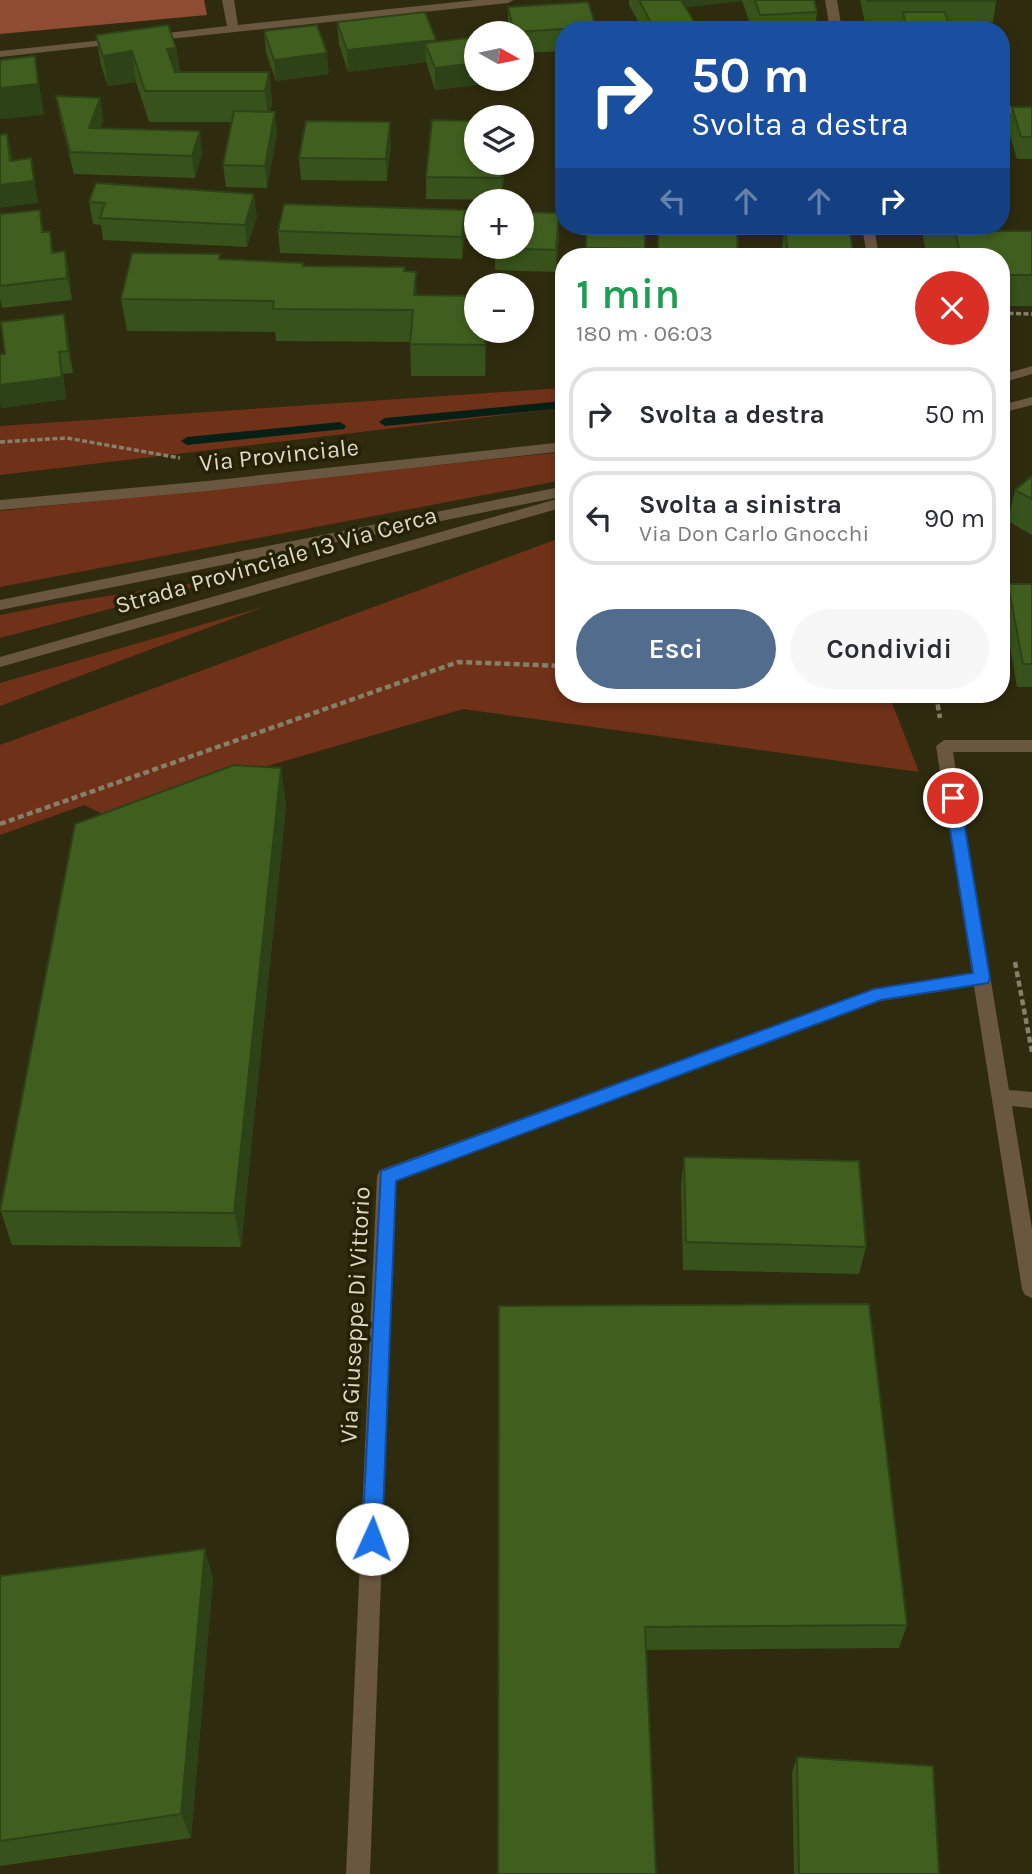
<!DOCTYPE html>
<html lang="it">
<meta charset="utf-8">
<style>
body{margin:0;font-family:Karla,sans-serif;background:#f7f7f7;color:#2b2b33;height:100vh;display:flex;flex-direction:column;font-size:26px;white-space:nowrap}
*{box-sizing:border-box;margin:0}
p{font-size:23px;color:#7c7c81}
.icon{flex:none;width:38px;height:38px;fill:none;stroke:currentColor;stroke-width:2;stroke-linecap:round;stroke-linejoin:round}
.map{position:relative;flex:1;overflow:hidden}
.drawer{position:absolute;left:555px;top:248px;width:455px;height:455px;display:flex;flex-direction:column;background:#fff;border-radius:28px;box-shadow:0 4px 10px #0003}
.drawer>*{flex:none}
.hud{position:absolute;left:555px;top:21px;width:455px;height:214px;border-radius:28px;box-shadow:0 4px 10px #0003;background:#1a4fa0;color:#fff;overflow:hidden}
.needle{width:46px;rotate:99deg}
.fabs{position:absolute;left:464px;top:21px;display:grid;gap:14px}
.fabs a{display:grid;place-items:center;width:70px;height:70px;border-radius:50%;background:#fff;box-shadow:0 4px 10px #0003;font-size:35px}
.pin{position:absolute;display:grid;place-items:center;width:60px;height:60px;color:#fff;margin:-30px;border:4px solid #fff;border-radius:50%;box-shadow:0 2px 7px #0007}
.me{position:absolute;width:77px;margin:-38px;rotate:2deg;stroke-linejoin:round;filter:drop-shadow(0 0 5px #0008)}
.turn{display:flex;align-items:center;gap:24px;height:147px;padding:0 21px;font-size:32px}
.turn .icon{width:91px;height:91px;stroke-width:2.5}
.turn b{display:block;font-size:49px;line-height:60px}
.lanes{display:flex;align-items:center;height:66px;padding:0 21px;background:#0003;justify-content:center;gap:35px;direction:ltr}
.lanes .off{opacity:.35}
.round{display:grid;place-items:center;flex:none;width:74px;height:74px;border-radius:37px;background:#f7f7f7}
.summary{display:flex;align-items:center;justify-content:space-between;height:119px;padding:0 21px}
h1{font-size:42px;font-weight:600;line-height:52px;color:#1e9e55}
.primary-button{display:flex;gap:14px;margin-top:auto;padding:14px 21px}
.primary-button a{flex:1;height:80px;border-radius:42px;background:#526c8d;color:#fff;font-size:28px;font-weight:600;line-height:80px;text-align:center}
.primary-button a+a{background:#f7f7f7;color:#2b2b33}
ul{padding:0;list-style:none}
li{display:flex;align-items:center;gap:21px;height:94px;margin:0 14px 10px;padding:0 7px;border:4px solid #e1e1e2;border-radius:28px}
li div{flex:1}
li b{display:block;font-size:26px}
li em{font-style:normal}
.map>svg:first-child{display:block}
</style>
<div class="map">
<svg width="1032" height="1874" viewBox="0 0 1032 1874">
<rect width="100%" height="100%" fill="#2f2b0e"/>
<path fill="#703119" d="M563 388V408L0 475V426Z
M563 452V480L0 587V511Z
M563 537 564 695H889L919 772 463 709 103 814 84 805 0 835V745Z
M227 578 0 638V615L62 603Z
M266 606 0 706V683Z"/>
<path fill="#8f4c33" d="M0 0H204L207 15 0 34Z"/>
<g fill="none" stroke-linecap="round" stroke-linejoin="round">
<path fill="#072015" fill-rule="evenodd" d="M564 401V408L385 426 379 422 385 418Z
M340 422 346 426 344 429 187 445 181 441 187 437Z"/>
<path stroke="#84816a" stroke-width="3.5" stroke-dasharray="5 2.5" stroke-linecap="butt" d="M1001 313 1032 314
M0 442 67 438 180 458"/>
<path stroke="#84816a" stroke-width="4.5" stroke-dasharray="6 3.5" stroke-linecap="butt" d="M936 695 940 718
M0 824 458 662 564 666
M1015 962 1032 1052"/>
<path fill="#6a573f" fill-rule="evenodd" d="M222 0H234L238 25 476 0H514L508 3 150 41 144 38 150 35 227 26Z
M825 0H837L842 30H830Z
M122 38 128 41 126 43 0 57V51Z
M1001 106H1032V114H1001Z
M443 211 476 212V220L439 218 437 215Z
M522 213 564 214V222L522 221Z
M862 226H874L879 257H867Z
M1032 366V374L1001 383V375Z
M1032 397V405L1001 413V405Z
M564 442V451L207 491 0 510V500L207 481Z
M560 487 564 488V496L560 497 0 610V600Z
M564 497V507L0 667V657Z
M944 740H1032V752H953L1009 1090 1032 1092V1108L1012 1106 1032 1229V1298L1025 1295 1022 1289 974 986 881 1001 396 1181 370 1874H346L377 1176 380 1170 874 989 972 973 936 746Z"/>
</g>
<path fill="#37521b" d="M629 0H814L817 12 815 30H752L742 1 686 7 698 30H643L629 5Z
M860 0H996V1L993 22H948L950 30H901L902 22 865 23Z
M508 7 596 27V30H564V51L522 53V33H509L508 28Z
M337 22 436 40V41L476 79H499V82L435 90 426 62 348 72 339 44Z
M264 31 329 74 276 81 266 53Z
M96 35 176 48 180 72H269L272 103 270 112 277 134 267 188 226 187 223 165 232 122H149L136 82 108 86 101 65Z
M56 96 100 98 103 120 100 128 202 153 195 178 74 174 60 118Z
M1012 107H1032V159H1017L1008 129Z
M391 144 387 181 301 180 299 158Z
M505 163 502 200 426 199V177Z
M89 202 257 216 247 247 103 240 101 225 93 224Z
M465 210V232L462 259 280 253 278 231Z
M0 214 44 232 54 252 65 251 69 273 72 300 2 308 0 299Z
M586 226H645L644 257H585Z
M657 226 738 257H657Z
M785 226 854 257H783L782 248Z
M921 226H988L989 231H1032V306H1001V257H950L951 253H926Z
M559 235 556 272 495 270V247Z
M220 259 304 263 305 266 405 267V271L417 295 476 331H487L485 376H411L410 342 276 341 275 332 127 331 121 299Z
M64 314 68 336 73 373 63 374 66 399 1 408 5 354Z
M1032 476V535L1008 521 1015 490Z
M1008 584H1032V687H1017L1003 606Z
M281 768 286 806 241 1247 12 1245 0 1209Z
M684 1157 866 1247 859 1274 683 1270 681 1185Z
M499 1306 907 1625 899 1648 646 1650Z
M0 1576 213 1578 191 1838 0 1866Z
M797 1757 939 1874H794L792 1772Z"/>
<path fill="#2d4216" d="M680 0H742V1L680 8Z
M436 40 437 61 425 43 426 62 348 72 347 50Z
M176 48 180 78 171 80 167 49Z
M132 51 136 82 108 86 103 56Z
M327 53 329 74 276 81 274 60Z
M35 56 44 115 0 119V88Z
M476 63V79H499V82L435 90V68Z
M269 72 272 103 268 122 265 91Z
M100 98 103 120 93 150 89 128Z
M275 112 277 134 267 188 265 166Z
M390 122 391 144 387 181 386 159Z
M200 131 202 153 195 178 192 156Z
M7 134 12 156 14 183 10 161Z
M31 158 38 203 0 208V185Z
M503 163H505L502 200V178Z
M254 194 257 216 247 247 245 225Z
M40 210 44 232H42Z
M465 210V232L462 259V237Z
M559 213V235L556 272V250Z
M65 251 69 273 72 300 67 278Z
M416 272 417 303 414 295Z
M64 314 68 336 73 373 68 351Z
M485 331H487L485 376Z
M59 352 66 399 1 408 0 402V385Z
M281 768 286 806 241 1247 234 1213Z
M205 1549 213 1578 191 1838 181 1814Z"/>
<path fill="#405f1f" stroke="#2d4216" stroke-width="2" d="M639 0H681L698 28 685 30H655Z
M755 0H814L817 12 760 15Z
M867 0H996V1H868Z
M588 2 596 27 514 32 508 7Z
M425 12 436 40 347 50 337 22Z
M903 12H945L950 30H907Z
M168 25 176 48 167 49 175 72H269L265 91H145L132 51 103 56 96 35Z
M317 25 327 53 274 60 264 31Z
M476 37V63L435 68 425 43Z
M35 56 38 84 0 88V60Z
M56 96 100 98 89 128 200 131 192 156 70 152Z
M1012 107H1032V137H1021Z
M234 111 275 112 265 166 223 165Z
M432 120 476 121V163H503L502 178 426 177Z
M306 121 390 122 386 159 299 158Z
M7 134 10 161 31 158 34 181 0 185V135Z
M96 183 254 194 245 225 100 218 105 203 89 202Z
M284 204 465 210 462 237 278 231Z
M40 210 42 232H50L52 253 65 251 67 278 0 286V214Z
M522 212 559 213 556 250 495 248V247H522Z
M586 226H645V249L586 248Z
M658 226H737L738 257H658Z
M785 226H849L854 257H788Z
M929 226H988L989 231H930Z
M955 231H1032V275H1001V257H961Z
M132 253 220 254 219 259 304 263 303 266 405 267 404 271 416 272 414 295 476 296V331H485V345L410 344 413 310 273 309 274 301 121 299Z
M64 314 68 351 59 352 62 377 0 385V354H5L1 322Z
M1032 476V499L1015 490Z
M1008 584H1032V664H1023Z
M234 765 281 768 234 1213 0 1211 75 824Z
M684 1157 859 1161 866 1247 686 1242Z
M869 1304 907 1625 645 1627 656 1874H498L499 1306Z
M205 1549 181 1814 0 1841V1576Z
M797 1757 933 1766 939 1874H799Z"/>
<path fill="#1a73e8" stroke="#114b97" stroke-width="2" d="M953 792 960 798 990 978 988 983 881 1000 396 1181 382 1539 379 1546 372 1548 365 1546 362 1539 381 1171 874 989 973 973 945 798Z"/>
<g text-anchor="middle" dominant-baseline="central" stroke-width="7" stroke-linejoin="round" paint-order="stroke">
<g font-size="24" fill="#dad8c8" stroke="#252105">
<text transform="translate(279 455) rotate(-6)">Via Provinciale</text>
<text transform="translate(276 560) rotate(-16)">Strada Provinciale 13 Via Cerca</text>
<text transform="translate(355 1315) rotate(-87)">Via Giuseppe Di Vittorio</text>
</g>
</g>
</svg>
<div class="fabs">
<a><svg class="needle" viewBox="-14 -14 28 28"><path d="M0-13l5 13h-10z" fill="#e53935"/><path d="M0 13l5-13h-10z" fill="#7c7c81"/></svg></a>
<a><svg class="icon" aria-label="layers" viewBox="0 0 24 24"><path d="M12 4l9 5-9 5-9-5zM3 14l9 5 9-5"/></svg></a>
<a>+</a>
<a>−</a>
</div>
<div class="pin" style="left:953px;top:798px;background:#d93025"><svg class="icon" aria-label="arrive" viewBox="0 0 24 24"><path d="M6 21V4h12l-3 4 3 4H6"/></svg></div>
<svg class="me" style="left:372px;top:1539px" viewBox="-20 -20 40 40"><circle r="19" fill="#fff"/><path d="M0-13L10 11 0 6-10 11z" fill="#1a73e8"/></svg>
<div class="hud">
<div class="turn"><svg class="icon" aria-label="right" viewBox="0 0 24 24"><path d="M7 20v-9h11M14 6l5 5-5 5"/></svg><div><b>50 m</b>Svolta a destra</div></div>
<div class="lanes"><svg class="icon off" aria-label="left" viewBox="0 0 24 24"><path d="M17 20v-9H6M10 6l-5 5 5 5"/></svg><svg class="icon off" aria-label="ahead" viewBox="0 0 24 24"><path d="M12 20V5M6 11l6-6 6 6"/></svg><svg class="icon off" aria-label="ahead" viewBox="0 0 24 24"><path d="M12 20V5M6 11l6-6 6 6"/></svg><svg class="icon" aria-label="right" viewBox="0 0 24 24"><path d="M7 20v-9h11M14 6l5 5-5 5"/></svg></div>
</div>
<section class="drawer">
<div class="summary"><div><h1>1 min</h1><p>180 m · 06:03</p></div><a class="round" style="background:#d93025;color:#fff"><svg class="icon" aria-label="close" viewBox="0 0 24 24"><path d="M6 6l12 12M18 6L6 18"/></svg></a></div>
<ul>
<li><svg class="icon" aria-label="right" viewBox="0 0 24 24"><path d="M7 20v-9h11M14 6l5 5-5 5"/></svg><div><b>Svolta a destra</b></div><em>50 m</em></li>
<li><svg class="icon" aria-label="left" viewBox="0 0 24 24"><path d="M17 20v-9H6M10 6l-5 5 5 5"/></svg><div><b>Svolta a sinistra</b><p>Via Don Carlo Gnocchi</p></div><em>90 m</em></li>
</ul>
<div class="primary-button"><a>Esci</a><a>Condividi</a></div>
</section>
</div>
